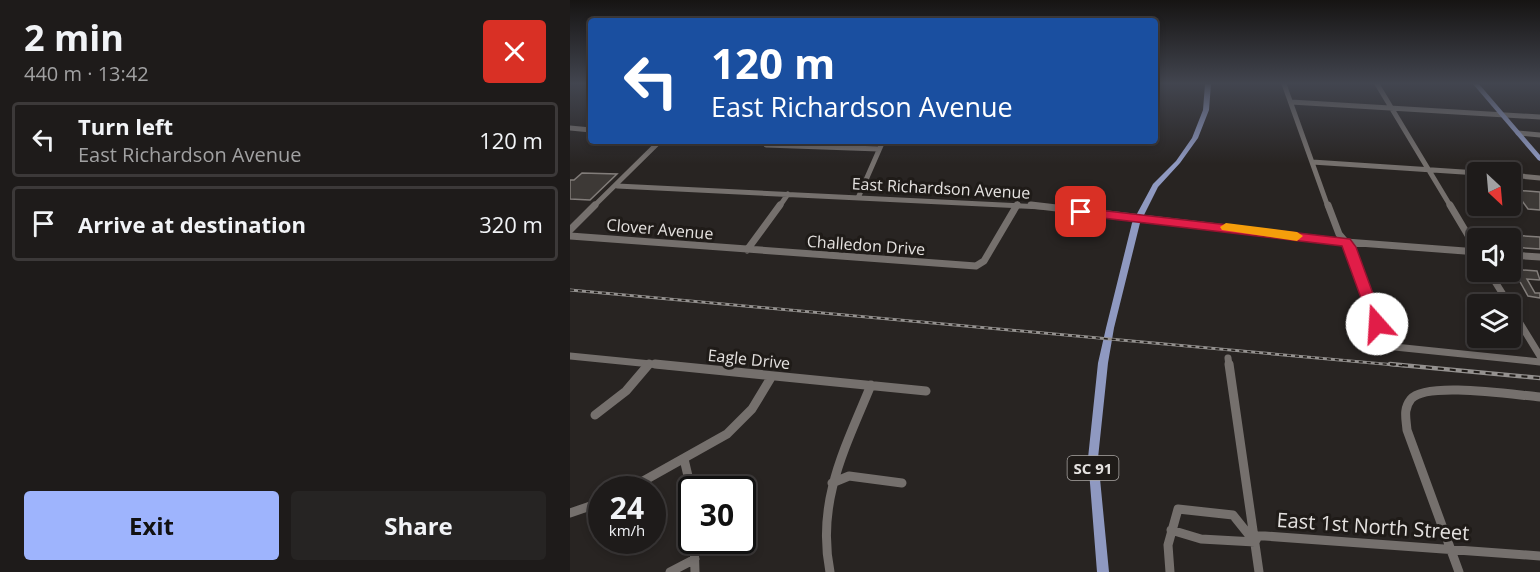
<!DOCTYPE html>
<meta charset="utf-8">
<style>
body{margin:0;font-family:"Open Sans",sans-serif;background:#262423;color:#f1f3f6;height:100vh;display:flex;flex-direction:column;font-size:22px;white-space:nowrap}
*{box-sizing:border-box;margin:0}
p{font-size:20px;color:#a1a1a2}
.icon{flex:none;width:33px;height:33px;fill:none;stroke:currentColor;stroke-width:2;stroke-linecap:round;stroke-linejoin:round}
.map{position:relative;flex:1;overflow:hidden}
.panel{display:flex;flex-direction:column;background:#1e1b1a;width:570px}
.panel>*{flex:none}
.banner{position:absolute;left:18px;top:18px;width:570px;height:126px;border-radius:6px;box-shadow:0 3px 9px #0003,0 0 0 2px #3c3939;background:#1a4fa0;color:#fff;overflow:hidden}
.needle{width:39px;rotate:154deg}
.controls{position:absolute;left:897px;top:162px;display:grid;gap:12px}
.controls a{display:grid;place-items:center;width:54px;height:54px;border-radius:6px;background:#1e1b1a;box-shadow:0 3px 9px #0003,0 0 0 2px #3c3939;font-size:30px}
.speed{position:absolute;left:18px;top:476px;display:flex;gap:12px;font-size:30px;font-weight:700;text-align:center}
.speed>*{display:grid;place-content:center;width:78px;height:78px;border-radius:50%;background:#1e1b1a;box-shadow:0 3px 9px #0003,0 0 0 2px #3c3939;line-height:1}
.speed small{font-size:15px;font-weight:400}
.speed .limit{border:3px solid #111;border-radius:9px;background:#fff;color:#111}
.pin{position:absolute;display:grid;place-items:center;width:51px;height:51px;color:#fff;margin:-26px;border-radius:12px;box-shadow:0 3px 9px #0006}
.me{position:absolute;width:66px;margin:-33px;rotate:341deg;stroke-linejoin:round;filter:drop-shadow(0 0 4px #0008)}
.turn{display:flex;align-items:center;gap:21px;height:126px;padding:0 24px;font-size:27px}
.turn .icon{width:78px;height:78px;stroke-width:2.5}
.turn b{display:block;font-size:42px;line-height:51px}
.round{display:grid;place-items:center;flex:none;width:63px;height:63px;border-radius:6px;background:#262423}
.headline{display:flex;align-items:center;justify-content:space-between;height:102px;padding:0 24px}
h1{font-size:36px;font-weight:700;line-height:45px}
.action{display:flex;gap:12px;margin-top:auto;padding:12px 24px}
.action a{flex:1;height:69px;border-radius:6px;background:#9eb4fd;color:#111;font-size:24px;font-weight:700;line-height:69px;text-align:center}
.action a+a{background:#262423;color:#f1f3f6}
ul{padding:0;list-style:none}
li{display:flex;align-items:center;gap:18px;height:75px;margin:0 12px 9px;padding:0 12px;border:3px solid #3c3939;border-radius:6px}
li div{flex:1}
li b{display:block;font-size:22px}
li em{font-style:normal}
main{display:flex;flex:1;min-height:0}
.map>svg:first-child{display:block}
</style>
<main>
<section class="panel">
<div class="headline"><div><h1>2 min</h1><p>440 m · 13:42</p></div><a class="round" style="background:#d93025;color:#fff"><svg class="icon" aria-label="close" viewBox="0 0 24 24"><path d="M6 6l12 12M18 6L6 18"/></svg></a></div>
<ul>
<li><svg class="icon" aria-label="left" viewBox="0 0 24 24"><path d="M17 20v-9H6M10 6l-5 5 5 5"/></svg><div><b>Turn left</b><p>East Richardson Avenue</p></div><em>120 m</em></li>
<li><svg class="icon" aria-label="arrive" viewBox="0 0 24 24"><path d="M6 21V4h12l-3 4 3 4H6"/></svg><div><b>Arrive at destination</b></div><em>320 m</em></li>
</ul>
<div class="action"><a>Exit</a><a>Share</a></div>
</section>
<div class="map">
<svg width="970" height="572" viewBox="0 0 970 572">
<rect width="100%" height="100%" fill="#282422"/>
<path fill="#3d3936" stroke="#827d7a" stroke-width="1.5" d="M12 173 47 174 20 200 0 199V180H4Z
M944 190 970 192V210L958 209Z
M929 230H938L941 235 970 237V249L940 247V236L933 235Z
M940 269 967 271 970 280 957 279 965 293H970V298L958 296 949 280H945Z"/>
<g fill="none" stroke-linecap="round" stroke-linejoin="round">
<path stroke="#75706d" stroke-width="5" d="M714 84 758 207
M807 84 881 207
M721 102 970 117
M0 128 21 130
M948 133 970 135
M196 145 309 149
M742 162 908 173
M940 175 970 178
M47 186 473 207
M288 198 313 141
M23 207 90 141
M209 207 218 194
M446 207 448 204"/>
<path stroke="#75706d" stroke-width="7" d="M461 205 776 242 908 252
M758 205 769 234 780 247 815 346 970 362
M880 205 908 252
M0 230 25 205
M0 236 406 266 414 261 447 205
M177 250 210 205
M940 255 970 257
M919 272 939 304
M940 307 970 356
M0 356 101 366
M658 358 659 366
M77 366 79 364"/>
<path stroke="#75706d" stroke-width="9" d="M85 364 356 391
M659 364 689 572
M25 415 56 391 79 364
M114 459 122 493
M262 483 279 476 332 483
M59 489 157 434 182 409 202 376
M0 513 32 502
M601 530 631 539 685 542 688 536H695L970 556
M124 540 125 572
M100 572 125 559
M260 572C246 502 275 448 301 385
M600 572 598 545 608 509 663 515 683 540
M889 572 837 430C836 418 833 409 841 399 856 381 945 395 970 397"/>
<path fill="#8f99c1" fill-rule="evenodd" d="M635 84H641L639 110 628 138 610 163 588 187 570 223 544 328 538 363 528 458 539 572H527L518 458 528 363 536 328 562 223 583 184 606 161 622 138 633 110Z
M903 84H909L970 155V161L968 160Z"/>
<g stroke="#94918f" stroke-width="3">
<path id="rail-far1" d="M0 290 836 366"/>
</g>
<g stroke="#94918f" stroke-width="4.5">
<path id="rail" d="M820 364 970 378"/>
</g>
<use href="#rail-far1" stroke="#1f1b18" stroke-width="1.5" stroke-dasharray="4" stroke-linecap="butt"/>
<use href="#rail" stroke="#1f1b18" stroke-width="2" stroke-dasharray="6" stroke-linecap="butt"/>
</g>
<linearGradient id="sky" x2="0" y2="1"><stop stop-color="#161413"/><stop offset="0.51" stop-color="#42454f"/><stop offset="1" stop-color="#42454f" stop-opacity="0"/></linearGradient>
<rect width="970" height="164" fill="url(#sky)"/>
<path fill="#e11d48" stroke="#92132f" stroke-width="1.5" d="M511 208 780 239 786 247 814 324 812 328H802L772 246 507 215V209Z"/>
<path fill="#f59e0b" d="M656 223 727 232 733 236 727 241 652 230 650 227Z"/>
<g text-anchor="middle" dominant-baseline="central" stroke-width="6" stroke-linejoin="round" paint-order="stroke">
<rect fill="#1f1b18" stroke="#aaa6a4" stroke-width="1.5" x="497.5" y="456" width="51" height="24" rx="4.5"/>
<g font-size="15" font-weight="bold" fill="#e5e2e0">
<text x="523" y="468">SC 91</text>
</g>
<g font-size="16" fill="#e5e2e0" stroke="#1f1b18">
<text transform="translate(371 188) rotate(3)">East Richardson Avenue</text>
<text transform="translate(90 229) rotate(5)">Clover Avenue</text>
<text transform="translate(296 245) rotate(4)">Challedon Drive</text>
<text transform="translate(179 359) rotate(6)">Eagle Drive</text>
</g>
<g font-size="20" fill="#e5e2e0" stroke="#1f1b18">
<text transform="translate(803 526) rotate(4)">East 1st North Street</text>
</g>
</g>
</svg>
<div class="controls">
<a><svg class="needle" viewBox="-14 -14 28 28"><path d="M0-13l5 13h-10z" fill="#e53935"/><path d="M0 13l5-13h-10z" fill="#a1a1a2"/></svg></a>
<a><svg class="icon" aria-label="sound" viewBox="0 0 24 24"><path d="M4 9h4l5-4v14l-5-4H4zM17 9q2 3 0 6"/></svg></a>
<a><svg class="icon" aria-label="layers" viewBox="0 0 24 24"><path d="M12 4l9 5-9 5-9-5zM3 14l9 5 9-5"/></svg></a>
</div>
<div class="speed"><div>24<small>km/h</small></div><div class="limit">30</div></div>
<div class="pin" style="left:511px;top:212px;background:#d93025"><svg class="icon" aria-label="arrive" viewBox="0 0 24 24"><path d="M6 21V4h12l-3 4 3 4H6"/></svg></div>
<svg class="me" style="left:807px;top:324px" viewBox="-20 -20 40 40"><circle r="19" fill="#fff"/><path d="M0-13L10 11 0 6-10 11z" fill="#e11d48"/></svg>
<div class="banner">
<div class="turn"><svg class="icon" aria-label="left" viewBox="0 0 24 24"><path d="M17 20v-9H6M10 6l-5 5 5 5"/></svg><div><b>120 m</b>East Richardson Avenue</div></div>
</div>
</div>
</main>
